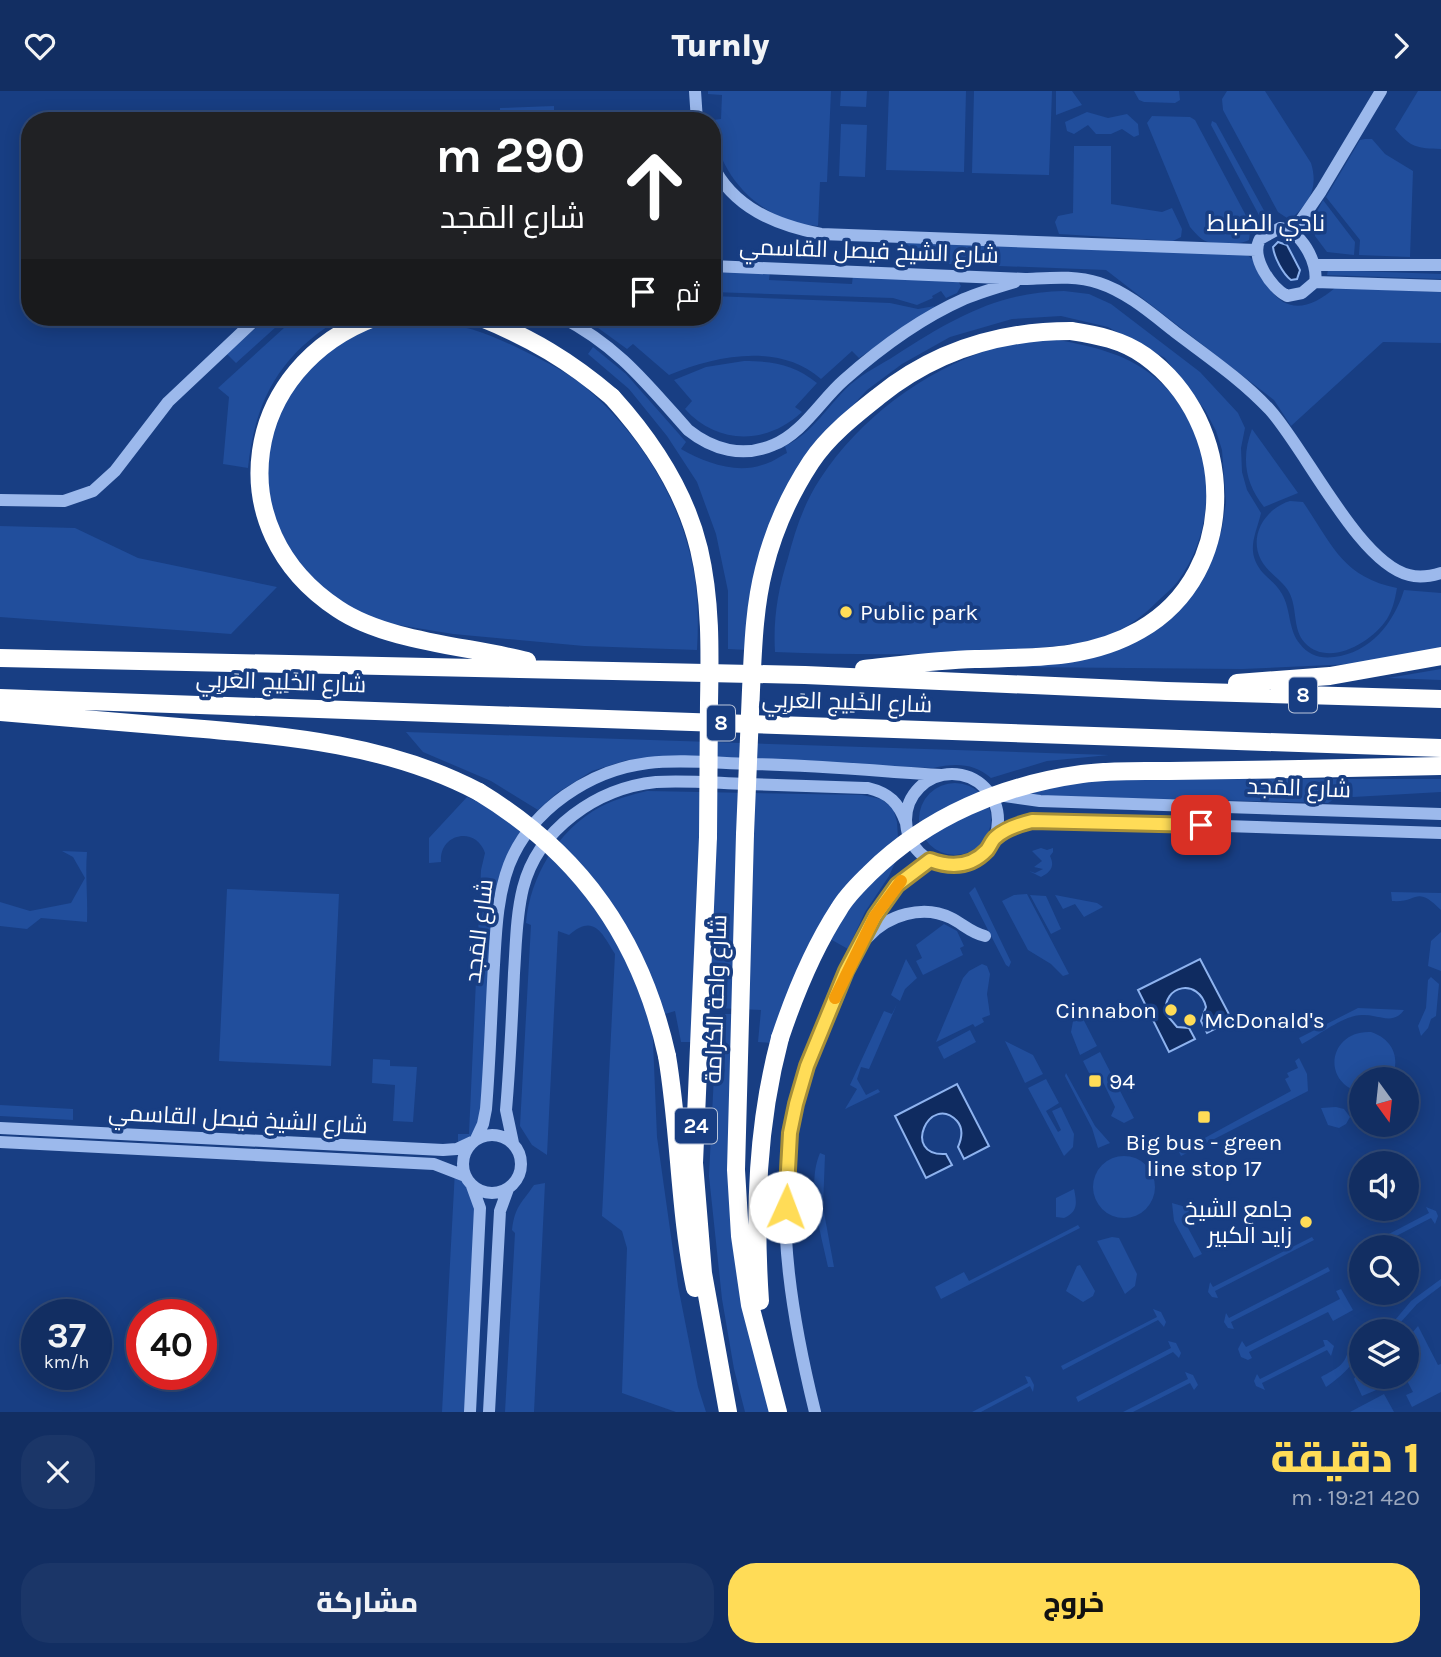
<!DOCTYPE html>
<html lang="ar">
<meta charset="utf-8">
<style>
body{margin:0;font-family:Karla,Cairo,sans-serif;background:#1b3668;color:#f1f3f6;direction:rtl;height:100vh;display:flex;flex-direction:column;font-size:26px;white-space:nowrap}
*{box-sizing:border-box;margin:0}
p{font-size:23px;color:#9ca8be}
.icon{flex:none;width:38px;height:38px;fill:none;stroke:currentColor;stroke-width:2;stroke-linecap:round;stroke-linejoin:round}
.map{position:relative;height:1321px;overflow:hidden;direction:ltr}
.side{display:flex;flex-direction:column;background:#122e62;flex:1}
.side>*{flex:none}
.guide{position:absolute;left:21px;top:21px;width:700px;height:214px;border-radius:28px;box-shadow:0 4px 18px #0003,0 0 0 2px #314a77;direction:rtl;background:#202124;color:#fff;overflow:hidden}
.needle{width:46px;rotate:165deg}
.controls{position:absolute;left:1349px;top:976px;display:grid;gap:14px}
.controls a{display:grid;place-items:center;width:70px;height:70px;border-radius:50%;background:#122e62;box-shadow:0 4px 18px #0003,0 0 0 2px #314a77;font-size:35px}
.speed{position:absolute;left:21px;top:1208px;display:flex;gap:14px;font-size:35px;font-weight:700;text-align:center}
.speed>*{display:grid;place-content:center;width:91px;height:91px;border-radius:50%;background:#122e62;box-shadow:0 4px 18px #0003,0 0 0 2px #314a77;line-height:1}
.speed small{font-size:18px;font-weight:400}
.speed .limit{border:10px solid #d22;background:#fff;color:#111}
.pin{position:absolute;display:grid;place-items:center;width:60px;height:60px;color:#fff;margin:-30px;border-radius:14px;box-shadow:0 4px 10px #0006}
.me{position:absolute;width:77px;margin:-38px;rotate:2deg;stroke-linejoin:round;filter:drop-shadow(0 0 5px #0008)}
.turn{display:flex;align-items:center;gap:24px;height:147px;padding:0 21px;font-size:32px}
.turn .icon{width:91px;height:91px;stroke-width:2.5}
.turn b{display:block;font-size:49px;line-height:60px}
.then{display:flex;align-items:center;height:66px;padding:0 21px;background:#0003;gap:14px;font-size:26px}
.round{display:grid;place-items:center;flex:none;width:74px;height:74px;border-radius:28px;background:#1b3668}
.overview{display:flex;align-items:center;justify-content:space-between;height:119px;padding:0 21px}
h1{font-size:42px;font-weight:800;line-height:52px;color:#ffdc57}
.button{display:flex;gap:14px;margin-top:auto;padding:14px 21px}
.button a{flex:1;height:80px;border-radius:28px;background:#ffdc57;color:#111;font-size:28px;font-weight:800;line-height:80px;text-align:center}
.button a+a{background:#1b3668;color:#f1f3f6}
header{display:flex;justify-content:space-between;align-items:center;height:91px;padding:0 21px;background:#122e62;font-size:32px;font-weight:800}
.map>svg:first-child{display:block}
</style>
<header><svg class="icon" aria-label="forward" viewBox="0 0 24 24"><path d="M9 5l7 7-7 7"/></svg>Turnly<svg class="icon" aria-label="heart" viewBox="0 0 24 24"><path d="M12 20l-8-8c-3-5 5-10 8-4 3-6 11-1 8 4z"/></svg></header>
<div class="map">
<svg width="1441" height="1321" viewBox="0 0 1441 1321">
<rect width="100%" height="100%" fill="#183e83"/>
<path fill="#214e9c" d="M708 0H831L827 91H820L818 135C762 132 715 84 713 29L721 28 722 4 708 3Z
M841 0H867L866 16 840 15Z
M889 0H966L964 81 886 79Z
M974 0H1052L1049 84 972 82Z
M1056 0H1072L1082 14 1056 24Z
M1134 0H1179L1180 9 1175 12 1144 11 1139 9Z
M1227 0H1265L1311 72C1318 95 1311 110 1293 126L1287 127 1278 121 1223 19 1222 8Z
M1418 0H1441V58C1417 57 1411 57 1395 38Z
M554 15V30H500V17Z
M1087 21 1108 27 1127 23 1138 33 1139 44 1134 46 1122 38 1111 43H1096L1088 34 1074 43 1067 40 1065 31Z
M1152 25 1190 26 1195 29 1251 134 1249 149C1240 154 1219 154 1208 151 1201 149 1195 142 1190 136L1147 32Z
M1212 30 1216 32 1267 125 1265 129 1261 128 1211 34Z
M841 33 867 34 865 86 839 85Z
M1365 48H1372L1385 63 1413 80 1410 166 1359 164 1360 149 1326 106 1360 49Z
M1074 55H1111V113L1162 121 1172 117 1182 138 1181 146 1173 150 1059 143 1055 131 1058 125 1073 122Z
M1323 109 1355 151 1354 164 1327 161 1315 145 1312 130Z
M905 151 1243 162C1257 168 1259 180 1266 192 1285 225 1310 218 1335 197L1441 201V252L1383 251 1291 335 1274 309 1106 179 949 173 918 164Z
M1328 179 1441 183V188L1327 184Z
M722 180 770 181 769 189 852 193 853 184 958 190 961 195 957 202 946 207 941 200 932 205 933 207 917 214 893 207 712 201V188H722Z
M1064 200 1089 203 1111 213 1200 281 1238 322 1245 337 1241 357 1242 381 1247 399 1261 422C1256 444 1244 461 1264 483 1271 490 1277 494 1282 503 1291 518 1288 539 1300 553 1308 564 1321 568 1334 566 1370 562 1394 532 1404 499L1441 502V557L1353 573 1242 578 913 575 1061 571 1180 517 1191 506 1207 480 1222 438 1226 411 1222 359 1216 340 1205 319 1165 267 1108 236 1061 225 1012 228 950 246 902 273 867 299 809 362 747 559 728 558V500L716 443 697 391 667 345 629 298 588 263 593 256 626 283 686 351 681 358C704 371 735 383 762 374 771 372 779 366 787 362L785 355C813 342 829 313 851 293 864 282 882 273 896 264 951 229 997 201 1064 200Z
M712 205 890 212 918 218 935 215 859 267 852 260 821 288C779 251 715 265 669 284L633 253 627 258 583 226H712Z
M268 226H287L236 272 227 263Z
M296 226H343C282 261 255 307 248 377L223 373 229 306 218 297Z
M402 230C413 230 424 230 434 231 463 233 494 245 520 258 540 268 562 278 580 292 631 333 673 395 689 459 698 492 699 525 697 559L584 555 453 543 380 531 339 514 285 466 265 407 272 333 304 278 326 260 375 235Z
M1059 249C1093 256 1124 262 1152 284 1213 332 1224 428 1178 490 1173 497 1165 503 1159 509 1148 520 1135 531 1122 538 1091 554 1057 555 1024 558 941 565 858 564 775 561 773 528 778 498 788 467 795 440 804 412 820 388 860 327 922 281 991 258 1013 251 1036 250 1059 249Z
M744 270C773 270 795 274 817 292L795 316 802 321C767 354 717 354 685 318L692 310 674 289 706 276Z
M1252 338 1298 402 1264 416C1245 392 1241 367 1252 338Z
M1290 410 1303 411C1332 453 1342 486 1397 497 1395 508 1393 518 1387 528 1372 551 1329 577 1305 552 1292 538 1298 518 1289 501 1282 489 1268 482 1261 469 1248 444 1266 417 1290 410Z
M0 435 75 437 138 467 277 496 231 543 0 526Z
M1441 578V589L1388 587Z
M406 641 1109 664 1047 670 991 687C974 672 955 672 933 677L673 665 627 669 592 680 557 702 538 719 491 690 423 661Z
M1097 688H1441V701L1336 707 1328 712 1045 705 1024 701Z
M919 728a36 36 0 1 1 72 0a36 36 0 1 1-72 0Z
M647 700 862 704 881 708 893 717 897 731 899 763 889 785 865 821 848 858 816 840 802 868 772 952 758 951 761 919 694 916 692 951H681L675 920 652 927 657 1046 678 1195 698 1296 706 1321H676L622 1302 627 1157 622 1140 602 1125 615 863C602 842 594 822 569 844L558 840 547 1064 532 1054 520 1035 531 834 526 832C530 785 558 739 600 716 615 708 631 704 647 700Z
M467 706 486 714 523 737 497 796 482 1022 471 1048 463 1053 458 1050V1043H469L481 779 485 762C476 735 439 742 441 771L429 772V747Z
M1041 757 1047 759 1053 757V761L1050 765C1055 775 1051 781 1041 786L1029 780 1035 782 1043 778 1034 776 1042 770 1032 760Z
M62 760 87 761C85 785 88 807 87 831L41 827 27 838 0 835V811L30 820 71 812 85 787 73 766Z
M975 796 1011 871 1009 876 1006 874 969 802Z
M227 798 339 803 331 975 219 970Z
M1391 801 1441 802V819C1415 793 1419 812 1392 810Z
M1027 803 1069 883 1063 885 1051 873 1028 859 1002 810 1014 804Z
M1030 804 1046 805 1061 838 1051 843Z
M1055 804 1097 812 1103 816 1084 826 1075 813 1063 818Z
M944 833 957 840 964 855 960 857 963 864 923 884 916 870 922 867 916 854Z
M1441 841V880L1428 875 1431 850Z
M906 868 917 887 905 898 900 910 891 904Z
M982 873 987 875 990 883 987 903 990 924 982 927 984 931 975 936 973 933 936 951 963 887 969 880Z
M1431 886 1439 893 1436 925 1431 928 1428 937 1421 945 1418 935 1426 917 1428 889Z
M897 913 869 978 861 976 857 988 866 1004 878 998 880 1001 845 1018 857 998 850 994 884 920 892 923Z
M1076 914 1097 955 1080 964 1071 941Z
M1358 917 1404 919C1393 935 1378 923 1362 924 1344 924 1319 944 1302 953L1299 947Z
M717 923H736L734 1082 770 1321H745L734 1278 722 1208 709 1085Z
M970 939 976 951 944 968 938 956Z
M1371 941C1393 948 1402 969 1390 989H1362L1361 1001H1359C1320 989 1330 939 1371 941Z
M1005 950 1033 964 1043 983 1025 992Z
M1100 961 1134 1027 1124 1032 1111 1025 1115 1016 1101 987 1090 984 1083 970Z
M1299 967 1307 983 1308 1000 1181 1065 1179 1061 1291 1000 1285 988 1289 986 1287 982 1298 977 1295 970Z
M373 968 390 969V975L417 976 413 1031 393 1030 395 994 372 992Z
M1066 982 1095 1035 1110 1052 1098 1057 1092 1037 1065 985Z
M1046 988 1059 1012 1046 1020 1058 1041 1061 1039 1052 1020 1061 1016 1074 1043 1073 1056 1064 1065 1028 997Z
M0 1014 73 1018V1029L0 1025Z
M1336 1016 1344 1018 1350 1026 1346 1033 1339 1037 1328 1034 1321 1017Z
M820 1062 825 1064 823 1116 834 1176H828C821 1143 806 1094 820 1062Z
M1093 1096a31 31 0 1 1 62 0a31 31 0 1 1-62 0Z
M455 1079C467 1079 471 1083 476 1094L465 1321H442Z
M545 1092 534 1321H505L515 1142 512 1139C515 1115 521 1113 534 1094Z
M1074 1098C1077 1112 1078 1121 1064 1127L1056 1126V1107Z
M1172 1112 1189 1117 1187 1135 1202 1163 1194 1167 1174 1130Z
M1426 1116 1436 1120 1438 1125 1435 1133 1431 1127 1373 1157H1362L1429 1122Z
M1078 1134 1080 1137 941 1208 935 1196 964 1181 969 1190Z
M1112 1146 1119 1147 1137 1183 1135 1195 1125 1203 1097 1150Z
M1312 1146 1314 1149 1215 1200 1218 1207 1212 1206 1208 1201 1210 1191 1213 1196Z
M1080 1174 1095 1200 1093 1205 1083 1211 1066 1200 1077 1175Z
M1328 1176 1330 1180 1231 1231 1234 1238 1228 1237 1224 1231 1226 1222 1229 1227Z
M1441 1188V1195L1417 1213 1392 1241H1385L1411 1210Z
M1341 1198 1353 1219 1333 1230 1328 1221 1249 1261 1252 1267 1248 1269 1241 1266 1238 1258 1242 1250 1246 1256 1340 1208 1336 1200Z
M1153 1218 1161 1221 1166 1231 1164 1236 1158 1229 1063 1279 1061 1275 1157 1226Z
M1418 1235 1438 1274 1441 1273V1301L1412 1316 1406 1304 1413 1301 1405 1286H1407V1248Z
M1361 1248C1361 1269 1342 1285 1326 1296L1321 1286C1335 1278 1348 1274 1348 1255Z
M1323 1249H1327L1334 1255 1331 1265 1327 1259 1262 1292 1265 1299 1256 1295 1254 1290 1257 1283 1260 1288 1325 1255Z
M1168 1250 1176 1252 1181 1262 1179 1267 1173 1261 1078 1311 1076 1306 1171 1257Z
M1361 1276 1362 1286H1380L1377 1288 1381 1297 1362 1305 1354 1288Z
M1185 1281 1193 1284 1198 1294 1194 1299 1190 1292 1133 1321H1123L1188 1288Z
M1025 1285 1030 1286 1034 1294 1033 1301 1030 1295 981 1321H972L1028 1292Z
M1384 1303 1394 1321H1350Z"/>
<path fill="#0f2b60" stroke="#8eb3ef" stroke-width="2" d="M1278 151 1287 154 1300 179 1297 188 1291 189C1283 183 1274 166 1273 156Z
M1200 868 1232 929 1207 942 1201 930 1206 916C1199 887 1162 893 1166 923L1177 936 1189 937 1195 948 1169 961 1138 899Z
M957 993 989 1055 964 1068 958 1056C962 1047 964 1038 957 1030 930 1001 900 1066 946 1063L952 1074 926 1087 895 1025Z"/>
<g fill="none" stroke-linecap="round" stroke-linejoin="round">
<path stroke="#9cb9ec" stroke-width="12" d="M695 0 697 30
M712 73C733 117 776 134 821 143L1256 159
M1293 141 1321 100 1381 0
M1314 174H1441
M712 175 1025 188C1050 187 1075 184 1099 192 1127 201 1152 223 1175 241 1208 266 1242 289 1270 319 1306 359 1359 472 1409 484 1420 487 1431 485 1441 482
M1315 191C1319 172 1300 138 1280 137L1260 148C1250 166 1271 197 1287 205L1302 202 1315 191 1441 195
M561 226C618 255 647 293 688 339 713 359 743 367 773 354 802 343 821 309 844 289 879 258 921 227 964 208 981 201 998 196 1015 191
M0 409 64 410 93 400 115 380 168 311 258 226
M906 729a46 46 0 1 1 92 0a46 46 0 1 1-92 0Z
M998 704 1040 710 1441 723
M994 747 1016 734 1040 729 1441 742
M867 847C887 824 923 813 951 827 963 833 971 842 985 845
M0 1037 443 1059 457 1058 472 1051
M463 1073a29 29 0 1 1 58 0a29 29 0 1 1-58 0Z
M476 1048 483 1033 486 1018C490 970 491 922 494 874 496 841 497 806 509 774 531 718 590 679 648 672 681 668 716 672 750 673 814 674 877 680 941 684
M0 1051 434 1073 465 1085
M513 1052 506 1019C510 973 512 927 514 882 516 854 516 825 523 797 538 738 597 697 656 691 685 689 716 692 746 693 786 694 827 696 868 697 889 702 899 712 906 732
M470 1321 480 1117 472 1095
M489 1321 500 1120 508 1098
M815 1321C793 1232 776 1134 790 1042 798 991 820 944 840 896 854 862 871 823 896 795 905 784 919 777 930 769"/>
<path stroke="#fff" stroke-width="18" d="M376 226C242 275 216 438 338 518 387 551 469 555 527 570
M479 226C531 247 570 270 612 306
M0 567 805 584 1166 600 1441 608
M864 578C901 574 938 569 975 568 1033 566 1088 569 1140 539 1242 481 1237 331 1145 265 1123 249 1097 244 1071 240
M1237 592 1330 585 1441 565
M0 607 1441 657
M0 621C64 626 127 632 191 637 289 645 390 654 479 701
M1300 678 1441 675
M745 743 736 1079 740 1145 750 1214 778 1321
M708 746 694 1072 703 1182 728 1321
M667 965C680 1042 679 1120 695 1197
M760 1210C754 1121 757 1034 780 947"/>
<path stroke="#fff" stroke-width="18" d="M612 306C651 349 685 400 699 458 711 509 710 560 709 612 709 657 708 701 708 746
M479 701C581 763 641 848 667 965
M745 743C747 695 749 647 751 599 753 559 754 517 764 478 773 441 790 403 811 371 828 345 855 324 879 305 935 260 1000 240 1071 240
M780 947C795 902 813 858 839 818 847 804 859 793 870 782 928 725 1003 694 1082 683 1110 679 1139 680 1167 680 1211 679 1255 679 1300 678"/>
</g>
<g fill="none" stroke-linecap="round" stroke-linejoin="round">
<g stroke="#a68f39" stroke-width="18">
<path id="route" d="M786 1116 790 1042 796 1013 807 975 846 880 875 825 897 794 930 769C951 777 971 776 987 759 990 755 992 749 996 746 1006 737 1020 733 1032 730L1201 734"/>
</g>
<use href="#route" stroke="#ffdc57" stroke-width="12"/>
<path stroke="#f59e0b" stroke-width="12" d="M835 907 875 825 901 790"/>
</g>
<g fill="#ffdc57" stroke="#183e83" stroke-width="2.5">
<circle cx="846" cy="521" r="7"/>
<circle cx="1171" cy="919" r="7"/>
<circle cx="1190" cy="929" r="7"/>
<rect x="1088" y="983" width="14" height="14" rx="3.5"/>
<rect x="1197" y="1019" width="14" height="14" rx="3.5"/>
<circle cx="1306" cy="1131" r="7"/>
</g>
<g text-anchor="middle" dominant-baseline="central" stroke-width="7" stroke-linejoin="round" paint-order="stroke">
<g fill="#183e83" stroke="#bac5da" stroke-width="2">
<rect x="1289" y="586.5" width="28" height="35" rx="5"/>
<rect x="707" y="614.5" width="28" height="35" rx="5"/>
<rect x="675" y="1017.5" width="42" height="35" rx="5"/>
</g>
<g font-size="21" font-weight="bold" fill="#fff">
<text x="1303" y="604">8</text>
<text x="721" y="632">8</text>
<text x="696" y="1035">24</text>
</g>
<g font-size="23" fill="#fff" stroke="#183e83">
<text transform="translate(869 160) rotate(2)">شارع الشيخ فيصل القاسمي</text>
<text transform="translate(281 591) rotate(2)">شارع الخَلِيج العَربِي</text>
<text transform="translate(847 611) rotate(2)">شارع الخَلِيج العَربِي</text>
<text transform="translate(1299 697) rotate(2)">شارع المَجد</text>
<text transform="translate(479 840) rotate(-83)">شارع المَجد</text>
<text transform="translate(716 908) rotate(-88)">شارع واحة الكرامة</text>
<text transform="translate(238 1028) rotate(3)">شارع الشيخ فيصل القاسمي</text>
</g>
<g font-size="23" fill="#fff" stroke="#183e83" text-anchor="start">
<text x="860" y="521">Public park</text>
<text x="1157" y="919" text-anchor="end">Cinnabon</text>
<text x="1204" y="929">McDonald's</text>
<text x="1109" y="990">94</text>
<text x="1204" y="1051" text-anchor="middle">Big bus - green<tspan x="1204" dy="26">line stop 17</tspan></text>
<text x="1292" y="1118" text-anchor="end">جامع الشيخ<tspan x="1292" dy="26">زايد الكبير</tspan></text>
</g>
<g font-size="24" fill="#fff" stroke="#183e83">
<text x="1266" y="132">نادي الضباط</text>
</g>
</g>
</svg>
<div class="controls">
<a><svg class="needle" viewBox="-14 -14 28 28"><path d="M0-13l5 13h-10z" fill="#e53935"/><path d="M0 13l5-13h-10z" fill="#9ca8be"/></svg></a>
<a><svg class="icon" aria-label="sound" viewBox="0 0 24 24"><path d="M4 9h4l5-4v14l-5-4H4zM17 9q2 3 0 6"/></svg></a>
<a><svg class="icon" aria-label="search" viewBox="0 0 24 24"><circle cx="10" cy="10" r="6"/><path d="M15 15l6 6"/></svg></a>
<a><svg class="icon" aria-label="layers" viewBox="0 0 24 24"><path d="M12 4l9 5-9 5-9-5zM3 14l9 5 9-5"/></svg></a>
</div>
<div class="speed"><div>37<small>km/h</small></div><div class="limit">40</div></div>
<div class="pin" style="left:1201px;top:734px;background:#d93025"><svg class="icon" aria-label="arrive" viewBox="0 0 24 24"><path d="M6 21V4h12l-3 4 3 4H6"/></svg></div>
<svg class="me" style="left:786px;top:1116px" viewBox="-20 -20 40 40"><circle r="19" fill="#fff"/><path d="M0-13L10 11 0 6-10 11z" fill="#ffdc57"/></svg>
<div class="guide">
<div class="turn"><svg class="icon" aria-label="ahead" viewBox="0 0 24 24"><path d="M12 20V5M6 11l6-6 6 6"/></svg><div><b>290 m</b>شارع المَجد</div></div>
<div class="then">ثم<svg class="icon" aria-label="arrive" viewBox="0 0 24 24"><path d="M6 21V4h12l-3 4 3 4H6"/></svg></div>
</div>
</div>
<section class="side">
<div class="overview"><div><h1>1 دقيقة</h1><p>420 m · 19:21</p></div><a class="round"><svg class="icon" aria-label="close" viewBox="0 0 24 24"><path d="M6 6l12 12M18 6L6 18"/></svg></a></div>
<div class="button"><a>خروج</a><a>مشاركة</a></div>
</section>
